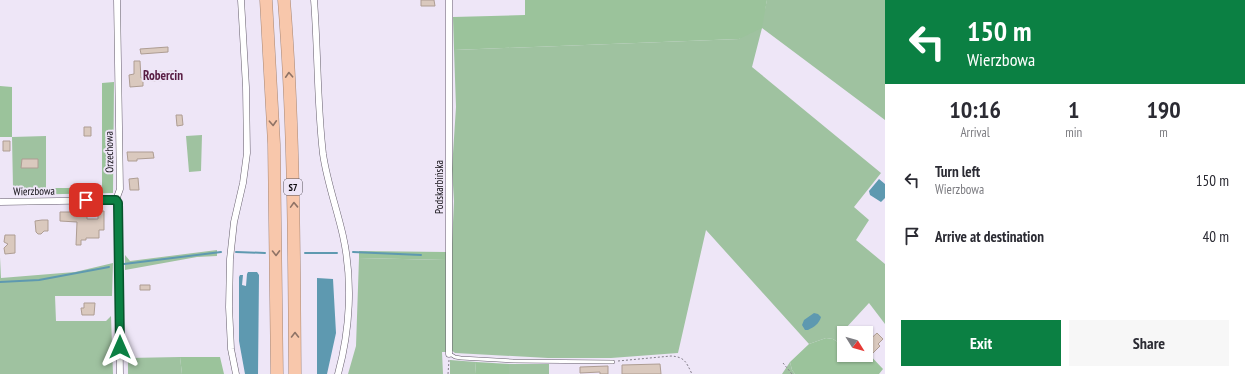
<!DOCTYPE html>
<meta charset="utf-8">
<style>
body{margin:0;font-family:"PT Sans Narrow",sans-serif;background:#f7f7f7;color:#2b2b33;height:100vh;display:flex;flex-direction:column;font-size:15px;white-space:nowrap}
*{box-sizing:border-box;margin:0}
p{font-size:13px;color:#7c7c81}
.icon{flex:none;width:22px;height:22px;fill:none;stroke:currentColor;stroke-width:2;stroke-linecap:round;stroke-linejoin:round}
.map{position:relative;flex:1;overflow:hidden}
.side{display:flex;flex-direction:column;background:#fff;width:360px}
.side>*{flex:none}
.guide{background:#0b8043;color:#fff;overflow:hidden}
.needle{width:26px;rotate:127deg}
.fabs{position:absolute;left:837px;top:326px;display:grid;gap:8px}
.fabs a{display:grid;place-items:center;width:36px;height:36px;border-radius:0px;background:#fff;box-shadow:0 1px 3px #0004;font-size:20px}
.pin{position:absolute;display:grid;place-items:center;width:34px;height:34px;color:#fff;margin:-17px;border-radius:8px;box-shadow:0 2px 6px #0006}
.me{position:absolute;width:44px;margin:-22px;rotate:0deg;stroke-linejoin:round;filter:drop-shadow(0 0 3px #0008)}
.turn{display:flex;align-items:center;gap:14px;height:84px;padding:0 16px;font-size:18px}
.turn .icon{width:52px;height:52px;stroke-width:2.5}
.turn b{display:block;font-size:28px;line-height:34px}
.eta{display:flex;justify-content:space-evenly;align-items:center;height:68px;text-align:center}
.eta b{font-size:24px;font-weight:700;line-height:28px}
.button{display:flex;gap:8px;margin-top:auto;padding:8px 16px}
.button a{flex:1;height:46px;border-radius:0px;background:#0b8043;color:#fff;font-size:16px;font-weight:700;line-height:46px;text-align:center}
.button a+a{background:#f7f7f7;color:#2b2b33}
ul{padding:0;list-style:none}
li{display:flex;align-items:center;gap:12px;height:56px;padding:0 16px}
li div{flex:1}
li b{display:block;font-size:15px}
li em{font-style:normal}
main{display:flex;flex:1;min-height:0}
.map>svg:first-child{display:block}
</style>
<main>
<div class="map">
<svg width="885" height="374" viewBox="0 0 885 374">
<rect width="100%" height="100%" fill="#eee6f7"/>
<path fill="#9fc2a0" d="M767 0H885V120L762 28 752 67 881 173 854 207 869 220 856 240 885 264V324L869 303 845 329 849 333H844V346L833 339 826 338 809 344 706 230 678 353 611 358H548L455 353 451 350V265L454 201 452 169 456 107 454 50 739 39 765 9Z
M202 135 201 171 189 172 186 136Z
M46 136V188H13L12 137Z
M217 250V256L197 257 125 270V255L130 261Z
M0 257 1 278 75 272 113 263 112 296H55L56 321H106L111 316 113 374H0Z
M359 258 446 260 447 352H442L443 374H348L356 346Z
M180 357 182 374H128V358Z
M450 360 476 362 475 374H450Z
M790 362 792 370 795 374H782Z
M509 364H549V374H509Z"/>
<path fill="#9bc39b" d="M525 0H767L762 28 739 39 454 50 453 17 525 15Z
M114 82 113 193 13 195V188H102V83Z
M0 86 12 87V137H0Z
M359 251 446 252V260L359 258Z
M826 338 833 339 844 346V355H866V351L883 369 879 374H795L792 370 790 362 809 344Z
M180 357H220L224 374H182Z
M476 362 509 364V374H475Z"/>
<path fill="#5e99b0" d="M879 179 885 184V198L881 202 870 195 869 191Z
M248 272H257L259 275 258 374H245L239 341V277L240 275H243L242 285 246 286 247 274Z
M317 278 333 279 336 333 327 374H317Z
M814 313 818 314 821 317C819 324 814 327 808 330H805L802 325 804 320Z"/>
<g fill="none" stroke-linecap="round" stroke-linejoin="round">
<path stroke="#5e99b0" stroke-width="2" d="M236 252 265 253
M353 252 421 255
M305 253H337
M124 264 221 252
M0 282 39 280 109 267"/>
</g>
<path fill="#dac9be" stroke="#ae9d93" d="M421 0H434L435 6H421Z
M168 47V52L141 54 140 49Z
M134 61H140L141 78H143V86L130 87 129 75 134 74Z
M176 71V80L151 81V74H157L156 72Z
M176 115H182L183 125 177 126Z
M84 127H91V136H84Z
M3 141H10V151H3Z
M127 152H153L154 158 137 159V161H128Z
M22 159H38V168H21Z
M138 178 139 190H130L129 179Z
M98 211H104V230H99V238H86V240H81V245H76L77 222 60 221V212H74L76 216H87V219H98Z
M42 220H48V231H44L41 234H38L36 232 35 221Z
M5 235H15V253L5 254 4 248 8 244 4 242Z
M140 285H150V290H140Z
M84 303H95L94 315H82L81 308H84Z
M877 333 883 339 878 344 880 346 873 353 866 345V343Z
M660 364 661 374H622V365Z
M608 366V374H600V372L580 373V367Z"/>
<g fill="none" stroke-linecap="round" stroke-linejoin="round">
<g stroke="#645d6b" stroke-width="4">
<path id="lane" d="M450 354 455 357 461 358 513 361 613 362"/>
</g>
<g stroke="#645d6b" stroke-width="7">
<path id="street" d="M117 0 120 189 116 200 118 203 120 374
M314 0C318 51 317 103 323 154 327 182 337 209 343 236 353 281 350 330 338 374
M449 0V354
M0 202 116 200
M236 374 231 349 229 307 230 259 234 222 243 183 247 153 246 87 241 0"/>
</g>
<g stroke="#a68675" stroke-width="13">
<path id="highway" d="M266 0 274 144 277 374
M284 0C294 124 294 249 295 374"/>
</g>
<path stroke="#847f8a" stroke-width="1" stroke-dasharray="2 2" stroke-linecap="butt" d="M618 361 671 356C685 357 686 362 692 374
M783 363 792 374
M448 374 449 360"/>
<use href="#lane" stroke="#fff" stroke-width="3"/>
<use href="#street" stroke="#fff" stroke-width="6"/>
<use href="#highway" stroke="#f8c7ab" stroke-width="12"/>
</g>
<defs><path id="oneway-chevron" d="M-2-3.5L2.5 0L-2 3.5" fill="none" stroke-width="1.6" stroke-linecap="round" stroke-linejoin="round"/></defs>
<g stroke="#8f7366">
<use href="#oneway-chevron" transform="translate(289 75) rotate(-93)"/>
<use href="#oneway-chevron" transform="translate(273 123) rotate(87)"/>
<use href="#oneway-chevron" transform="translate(294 205) rotate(-92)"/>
<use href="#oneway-chevron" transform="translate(276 253) rotate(89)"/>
<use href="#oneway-chevron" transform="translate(295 335) rotate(-90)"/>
</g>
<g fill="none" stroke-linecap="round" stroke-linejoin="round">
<g stroke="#07532c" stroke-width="10">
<path id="route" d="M86 200H116L118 203 120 347"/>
</g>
<use href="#route" stroke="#0b8043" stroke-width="7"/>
</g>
<g text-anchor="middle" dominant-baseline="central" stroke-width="4" stroke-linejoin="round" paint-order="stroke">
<rect fill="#eee6f7" stroke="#524e57" stroke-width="1" x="284" y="179" width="18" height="16" rx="3"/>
<g font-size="10" font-weight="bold" fill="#0f0d12">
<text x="293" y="187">S7</text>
</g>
<g font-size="11" fill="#0f0d12" stroke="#eee6f7">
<text transform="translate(109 152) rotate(-91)">Orzechowa</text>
<text transform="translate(439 187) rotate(-90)">Podskarbińska</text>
<text transform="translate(34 191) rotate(-1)">Wierzbowa</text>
</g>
<g font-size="13" font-weight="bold" fill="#581c42" stroke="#eee6f7">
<text x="163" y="75">Robercin</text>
</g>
</g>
</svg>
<div class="fabs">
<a><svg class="needle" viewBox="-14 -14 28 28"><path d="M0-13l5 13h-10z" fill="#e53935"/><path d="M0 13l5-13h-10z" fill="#7c7c81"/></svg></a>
</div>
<div class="pin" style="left:86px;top:200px;background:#d93025"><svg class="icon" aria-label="arrive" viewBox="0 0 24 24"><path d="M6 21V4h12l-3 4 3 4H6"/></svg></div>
<svg class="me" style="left:120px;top:347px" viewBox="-20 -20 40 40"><path d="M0-17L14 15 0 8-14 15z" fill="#0b8043" stroke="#fff" stroke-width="4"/></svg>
</div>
<section class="side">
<div class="guide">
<div class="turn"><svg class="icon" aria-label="left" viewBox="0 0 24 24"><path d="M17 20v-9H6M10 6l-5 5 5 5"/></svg><div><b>150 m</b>Wierzbowa</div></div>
</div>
<div class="eta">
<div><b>10:16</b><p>Arrival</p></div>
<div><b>1</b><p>min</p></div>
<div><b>190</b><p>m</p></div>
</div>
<ul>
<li><svg class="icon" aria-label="left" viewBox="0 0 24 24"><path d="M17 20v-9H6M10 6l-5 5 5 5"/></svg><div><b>Turn left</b><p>Wierzbowa</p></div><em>150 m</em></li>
<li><svg class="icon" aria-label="arrive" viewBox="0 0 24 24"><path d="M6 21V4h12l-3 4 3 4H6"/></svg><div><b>Arrive at destination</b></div><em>40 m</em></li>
</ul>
<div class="button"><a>Exit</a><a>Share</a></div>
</section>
</main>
